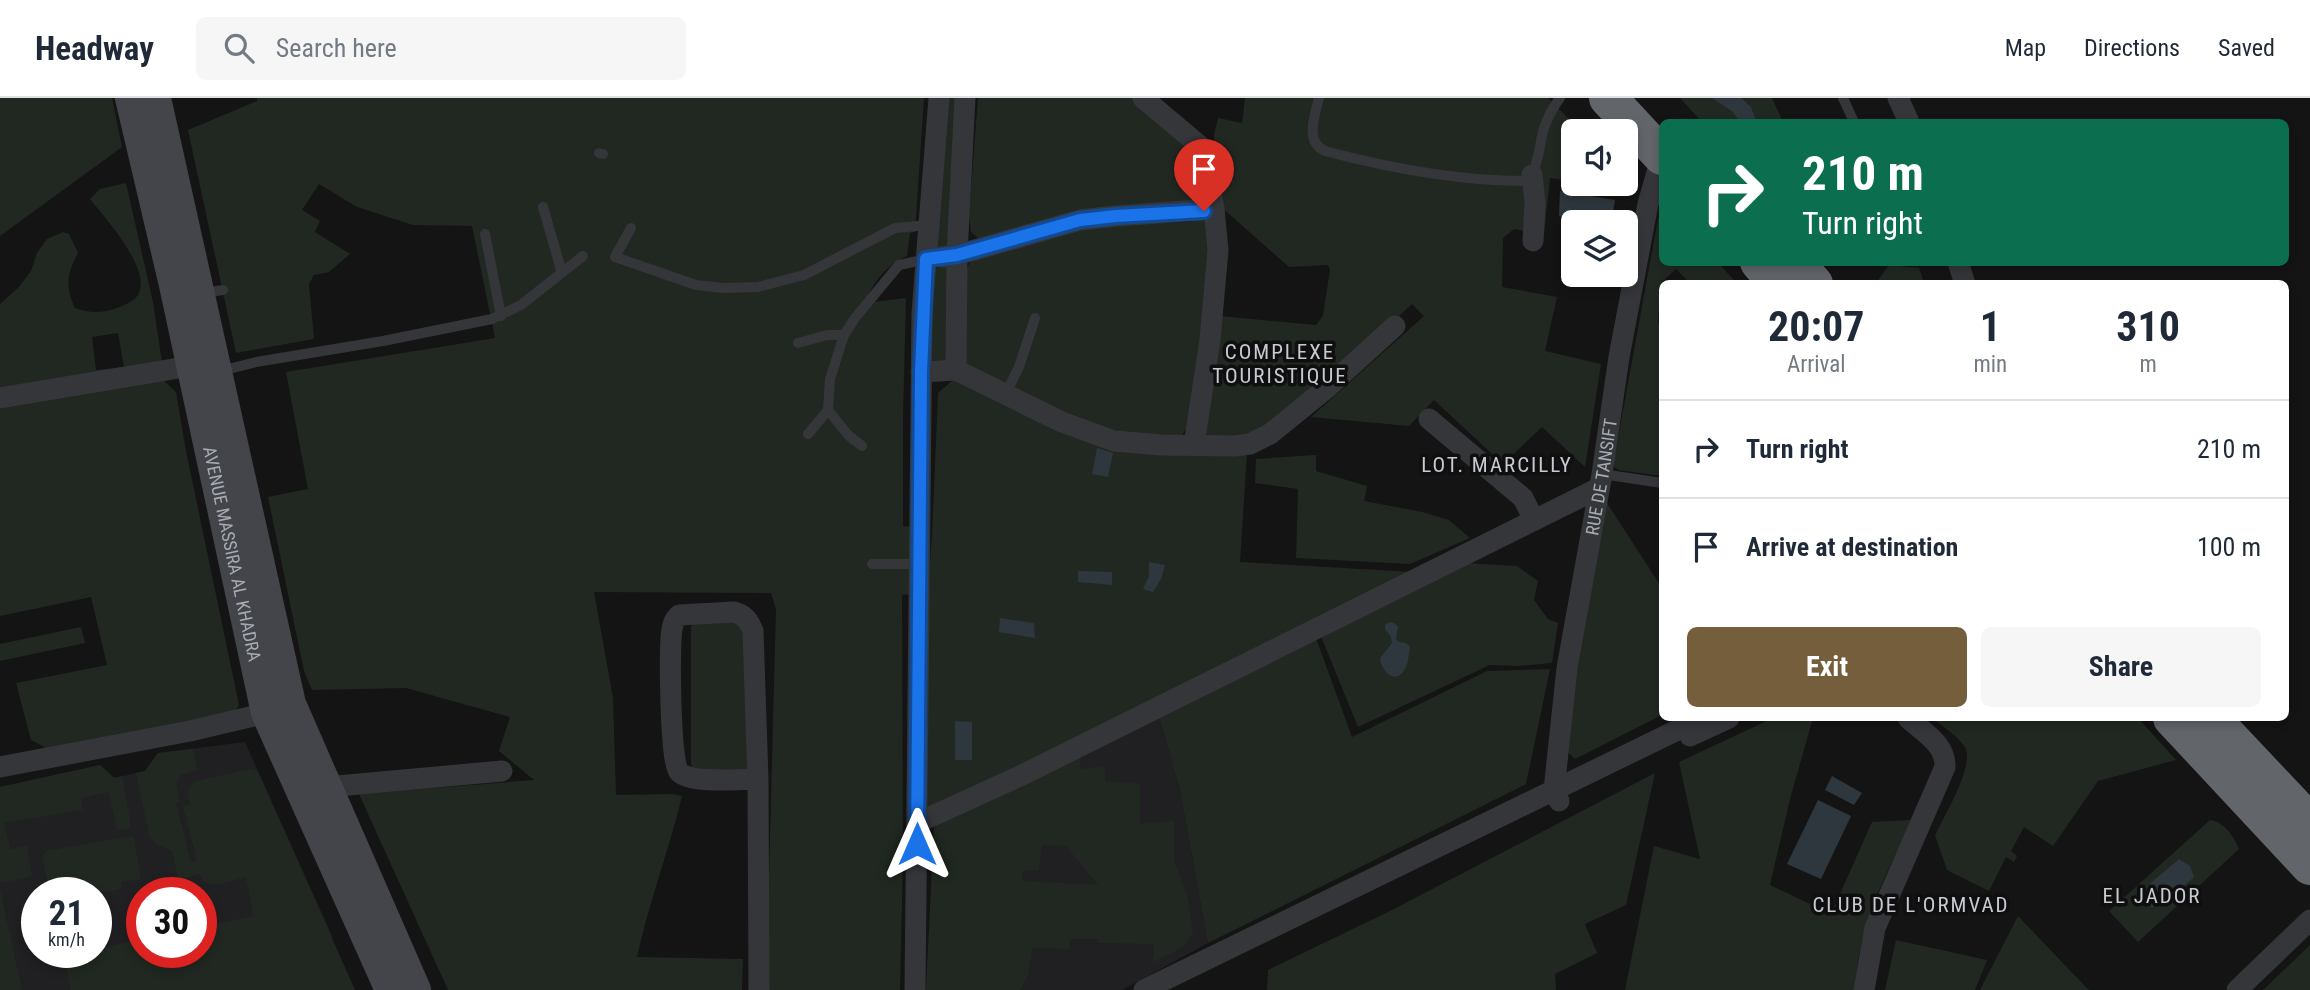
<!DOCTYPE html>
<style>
body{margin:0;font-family:"Roboto Condensed",sans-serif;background:#f6f6f7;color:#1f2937;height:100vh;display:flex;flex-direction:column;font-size:26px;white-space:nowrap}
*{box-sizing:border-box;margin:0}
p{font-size:23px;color:#747a83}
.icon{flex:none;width:38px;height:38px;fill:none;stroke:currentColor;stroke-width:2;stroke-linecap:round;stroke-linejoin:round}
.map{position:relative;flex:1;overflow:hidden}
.details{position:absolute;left:1659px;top:182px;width:630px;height:441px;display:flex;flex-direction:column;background:#fff;border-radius:10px;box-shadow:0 4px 10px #0003}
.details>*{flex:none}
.top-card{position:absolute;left:1659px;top:21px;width:630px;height:147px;border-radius:10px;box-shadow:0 4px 10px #0003;background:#0b6e4f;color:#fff;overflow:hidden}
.controls{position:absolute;left:1561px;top:21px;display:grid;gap:14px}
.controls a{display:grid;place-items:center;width:77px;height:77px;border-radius:10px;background:#fff;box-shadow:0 4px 10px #0003;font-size:35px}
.speed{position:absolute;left:21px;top:779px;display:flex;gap:14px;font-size:35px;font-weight:700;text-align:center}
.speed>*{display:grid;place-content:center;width:91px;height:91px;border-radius:50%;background:#fff;box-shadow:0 4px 10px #0003;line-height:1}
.speed small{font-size:18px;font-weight:400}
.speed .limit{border:10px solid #d22;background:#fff;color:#111}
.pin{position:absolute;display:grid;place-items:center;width:60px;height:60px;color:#fff;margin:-72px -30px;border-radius:50% 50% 50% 0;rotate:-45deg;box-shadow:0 0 7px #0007}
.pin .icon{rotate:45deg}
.me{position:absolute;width:77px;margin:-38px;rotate:0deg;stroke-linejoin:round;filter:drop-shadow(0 0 5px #0008)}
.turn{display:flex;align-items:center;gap:24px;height:147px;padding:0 28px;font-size:32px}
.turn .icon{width:91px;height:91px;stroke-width:2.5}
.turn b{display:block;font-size:49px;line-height:60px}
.eta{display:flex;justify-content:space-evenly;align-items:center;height:119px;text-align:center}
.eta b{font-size:42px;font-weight:700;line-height:49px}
.primary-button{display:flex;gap:14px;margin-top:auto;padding:14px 28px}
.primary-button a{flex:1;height:80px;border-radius:10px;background:#755e3c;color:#fff;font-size:28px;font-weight:700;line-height:80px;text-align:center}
.primary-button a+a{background:#f6f6f7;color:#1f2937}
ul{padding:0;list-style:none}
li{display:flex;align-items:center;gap:21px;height:98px;padding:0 28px;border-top:2px solid #e0e1e3}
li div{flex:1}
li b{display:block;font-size:26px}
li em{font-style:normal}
header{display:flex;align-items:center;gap:42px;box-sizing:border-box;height:98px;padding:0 35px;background:#fff;border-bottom:2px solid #e0e1e3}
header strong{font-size:33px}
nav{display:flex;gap:38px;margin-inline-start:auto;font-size:24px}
.search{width:490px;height:63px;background:#f6f6f7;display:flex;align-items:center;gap:18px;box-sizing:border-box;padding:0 24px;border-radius:10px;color:#747a83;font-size:26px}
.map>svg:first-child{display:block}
</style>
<header>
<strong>Headway</strong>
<div class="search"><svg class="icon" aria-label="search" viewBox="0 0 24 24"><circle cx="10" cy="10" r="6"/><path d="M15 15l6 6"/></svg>Search here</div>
<nav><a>Map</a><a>Directions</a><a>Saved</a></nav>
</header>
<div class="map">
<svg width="2310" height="892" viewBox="0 0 2310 892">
<rect width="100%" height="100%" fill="#141415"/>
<path fill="#202022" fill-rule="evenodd" d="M1159 618 1180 693 1208 845 1122 892H926L934 730Z
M245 644 333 840 206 892H0V689L100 667 115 680 145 673 158 655ZM37 794H96V854H37ZM142 794H201V854H142Z"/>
<path fill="#212821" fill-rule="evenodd" d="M0 0H112L122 49 0 138Z
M257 0H924L915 134 910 135 907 158C891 164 873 183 868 199L873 204 906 200 903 318V428L910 429 911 496 902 497 903 762 900 892H766L776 511 771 495 594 494 613 600 616 697 673 696 682 698C669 752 649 804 637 859L743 861 742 892H448L359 696 534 682 499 653 510 619 406 590 312 592 304 573 268 399 308 391 286 274 495 240 472 128 413 127 357 109 319 86 302 112 320 123 315 134 350 156 329 174 314 177 309 186 314 241 236 255 188 32 257 3Z
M944 0H959L948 152 932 154Z
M978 0H1135L1193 51 1206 102 979 141 971 134 969 117Z
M1245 0H1548L1581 33H1573V83L1550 80 1544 137 1514 131 1503 140 1502 189 1557 199 1545 253 1601 266 1585 369 1542 329 1503 366 1434 302 1409 328 1311 319 1424 218 1412 206 1348 265 1253 339 1212 343 1203 332 1220 218 1316 227 1323 218 1330 172 1328 167 1289 169 1219 107 1214 49V37L1218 20 1242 25Z
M1680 0H1772L1783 24H1702Z
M126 85 153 204 162 265 0 294V206L18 190 31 173 37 155 47 141 63 134 69 136 78 155C67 175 65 189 75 210 90 216 107 215 122 208 128 205 136 202 139 195 150 169 105 120 90 101L100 91ZM118 235 124 269 96 272 92 239Z
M1662 115V164L1718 165 1737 185H1690L1676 171 1662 184V194L1660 196 1658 225 1662 226V378L1618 372 1614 368V362L1658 121Z
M1203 121 1211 123 1194 320 1182 337 1115 338 962 270 965 175 969 166 975 159C1022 146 1069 130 1117 125 1146 121 1174 129 1203 121Z
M1889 167 1919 170 1924 185H1876Z
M954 168V264L925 262 929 170Z
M161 280 176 294 186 353 239 607 232 618 46 650 31 642 16 585 107 567 91 499 0 518V306Z
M953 282 1059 332 1247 355 1240 464 1413 474 925 715 924 545 932 438 938 295Z
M1316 357V373L1367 388 1364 403 1422 414 1449 422 1470 440 1410 466 1296 460 1298 391 1255 385 1256 361Z
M1605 402 1662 490V617L1575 661 1563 650Z
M1465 465 1517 468 1538 483 1534 502 1548 521 1558 525 1552 565 1517 568 1490 567 1358 629 1318 531Z
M695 524H744L748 671 745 675 693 671 691 665V528Z
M81 529 85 545 0 563V546Z
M1313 532 1352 639 1487 573 1550 571 1526 686 1208 845 1180 693 1159 618Z
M1773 620H1813L1790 701 1770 787 1831 816 1872 724 1911 722C1896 757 1877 791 1866 828 1860 849 1857 870 1854 892H1625L1654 748 1700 761 1679 664Z
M1932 620H2138L2176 662 2098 683 2053 748 2024 729 2011 753 2017 758 2014 764 2006 759 1989 793 1947 772 1935 737C1944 718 1975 668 1965 649 1958 638 1942 628 1932 620Z
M193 651 197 672 181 677 176 685 180 704 176 705 191 764 197 763 183 708 190 706C188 696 187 690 196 683L251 671 258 674 355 892H71L63 854H96V850L142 842V854H201V829L253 818 246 779C233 782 204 795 200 776L178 782 172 753 156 746 149 737 136 675 145 673 158 655Z
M1081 654 1080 671 1105 668V683L1140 686V726L1174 723V761L1188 801 1193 835 1183 849 1153 864 1154 846 1099 845 1098 841H1070L1069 851 1033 850 1028 877 1020 892H926L934 730 943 720ZM1042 747 1066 748 1098 787 1022 783V773L1039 772Z
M100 667 114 680 122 678 131 728 128 731 117 732 109 694 81 700 82 712 4 725 10 751 27 748 32 776 29 779 0 785V689Z
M1655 675 1626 807 1585 826 1597 855 1555 876 1556 892H1267L1268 872 1392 812Z
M2210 722C2224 724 2234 738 2239 751L2138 844 2109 813Z
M132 738 134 740 141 781 121 784 122 790C99 798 74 795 50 794L42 759 46 753Z
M0 791 22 892H0Z
M2018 818 2083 886 2089 892H1980Z
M1896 842 1987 862 1975 892H1885Z
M2310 847V892H2263Z"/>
<path fill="#2e373d" d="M1712 0H1741L1751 9 1756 23 1755 24H1740L1732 13Z
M1560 93 1615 102 1611 124H1593L1559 118Z
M1097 350 1113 355 1108 379 1092 376Z
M1149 464 1165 467 1161 481 1153 494 1143 491 1149 478Z
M1078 473 1112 474V487L1078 484Z
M1000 520 1034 525 1035 540 999 534Z
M1390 524 1394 525 1398 529 1396 541 1399 544 1406 545 1410 549C1409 556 1408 567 1404 573 1394 587 1381 572 1380 560L1392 545 1391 539 1385 531V527Z
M955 623 972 624V662H955Z
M1832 678 1862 695 1854 707 1825 692Z
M1818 702 1851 718 1821 781 1787 766Z
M2179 761 2190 768 2194 779 2162 807 2159 804 2153 809 2146 808 2142 801 2148 792 2146 789Z"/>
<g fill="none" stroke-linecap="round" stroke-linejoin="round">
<path stroke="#35363a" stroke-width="10" d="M1319 0C1315 18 1304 43 1325 53 1389 70 1459 83 1525 83 1539 73 1539 46 1544 30 1548 19 1553 9 1560 0
M1843 0 1854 24
M599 55 603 56
M543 109 562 175
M631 130 615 159 696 187 723 190 758 189 804 177 895 130 929 127
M485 136 501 218
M203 195 223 192
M798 245 827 237H844
M217 274 256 264 383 243 492 221 521 207 583 158
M1005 297 1019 269 1035 220
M828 312 848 337 862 348
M808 336 828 312 830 281 844 237 855 220 899 167 927 161
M1602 376 1662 385
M872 466H919"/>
<g stroke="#35363a" stroke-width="21">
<path d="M965 0 957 157 1080 122 1116 118 1214 111 1218 152 1210 242 1194 347"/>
<path d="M1143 0 1200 48 1204 56 1214 111"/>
<path d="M1898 0 1909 24"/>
<path d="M1532 77 1535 105 1533 143"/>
<path d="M942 159 957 157 956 272"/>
<path d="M1958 164 1965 186"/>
<path d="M921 274 956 272 1062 324 1114 343 1161 347 1235 348 1250 346 1270 336 1328 289 1395 228"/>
<path d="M0 300 191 268"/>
<path d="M1429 321 1523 400 1534 422"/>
<path d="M1690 638 1729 620"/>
<path d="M0 669 190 633 267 615"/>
<path d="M758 681C740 681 691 686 679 674 670 666 669 549 672 531 673 525 674 522 679 517L734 514C745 517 749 523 753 533L758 681 759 892"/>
<path d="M326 689 502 673"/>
<path id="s1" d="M1559 703 1554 692 1567 570 1602 376 1619 259 1648 106 1662 57"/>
<path d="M917 725 1020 678 1599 390"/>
<path d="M915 892 922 215 939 0"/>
<path d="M1144 892 1702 620"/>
<path d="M1864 892 1875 830 1945 669C1946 646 1923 634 1908 620"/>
<path d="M2237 892 2310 822"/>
</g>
<g stroke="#43454a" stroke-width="32">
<path id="s2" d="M131 0 175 187 267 615 391 892"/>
<path d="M155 0 290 606 415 892"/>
</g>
<path stroke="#62656a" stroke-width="38" d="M1608 0 1662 58
M1759 164 1778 186
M1795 164 1814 186
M2172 620 2310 768
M2211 620 2310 725"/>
</g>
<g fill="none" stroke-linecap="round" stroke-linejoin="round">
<g stroke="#114b97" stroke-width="18">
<path id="route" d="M917 746 921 274 926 161 957 157 1080 122 1116 118 1204 113"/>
</g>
<use href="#route" stroke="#1a73e8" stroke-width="12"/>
</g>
<g text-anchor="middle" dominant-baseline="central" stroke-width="7" stroke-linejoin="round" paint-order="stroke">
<g font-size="18" fill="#a7acb4" stroke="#0f0f10">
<text stroke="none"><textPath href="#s1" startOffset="329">RUE DE TANSIFT</textPath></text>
<text stroke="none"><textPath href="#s2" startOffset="467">AVENUE MASSIRA AL KHADRA</textPath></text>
</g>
<g font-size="21" letter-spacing="2" fill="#c7cbd1" stroke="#0f0f10">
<text x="1280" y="254">COMPLEXE<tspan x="1280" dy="24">TOURISTIQUE</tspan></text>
<text x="1497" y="367">LOT. MARCILLY</text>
<text x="2152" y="798">EL JADOR</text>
<text x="1911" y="807">CLUB DE L'ORMVAD</text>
</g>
</g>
</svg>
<div class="controls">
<a><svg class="icon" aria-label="sound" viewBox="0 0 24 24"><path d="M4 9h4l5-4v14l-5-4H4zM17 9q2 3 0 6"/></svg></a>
<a><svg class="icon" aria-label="layers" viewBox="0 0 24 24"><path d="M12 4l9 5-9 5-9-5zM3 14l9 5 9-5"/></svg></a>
</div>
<div class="speed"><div>21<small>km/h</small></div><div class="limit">30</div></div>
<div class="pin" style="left:1204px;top:113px;background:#d93025"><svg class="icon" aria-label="arrive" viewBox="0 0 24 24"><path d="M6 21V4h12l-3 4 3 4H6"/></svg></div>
<svg class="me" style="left:917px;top:746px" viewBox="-20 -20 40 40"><path d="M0-17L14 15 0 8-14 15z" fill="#1a73e8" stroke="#fff" stroke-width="4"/></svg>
<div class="top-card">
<div class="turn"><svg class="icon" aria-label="right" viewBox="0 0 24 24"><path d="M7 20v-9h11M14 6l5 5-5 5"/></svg><div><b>210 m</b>Turn right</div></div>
</div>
<section class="details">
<div class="eta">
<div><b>20:07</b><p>Arrival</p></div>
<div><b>1</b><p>min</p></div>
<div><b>310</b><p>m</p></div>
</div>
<ul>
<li><svg class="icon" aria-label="right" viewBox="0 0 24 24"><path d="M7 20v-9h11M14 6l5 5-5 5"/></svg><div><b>Turn right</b></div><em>210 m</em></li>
<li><svg class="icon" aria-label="arrive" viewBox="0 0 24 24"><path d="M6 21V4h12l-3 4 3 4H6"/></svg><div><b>Arrive at destination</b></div><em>100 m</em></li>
</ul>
<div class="primary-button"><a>Exit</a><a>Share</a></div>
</section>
</div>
